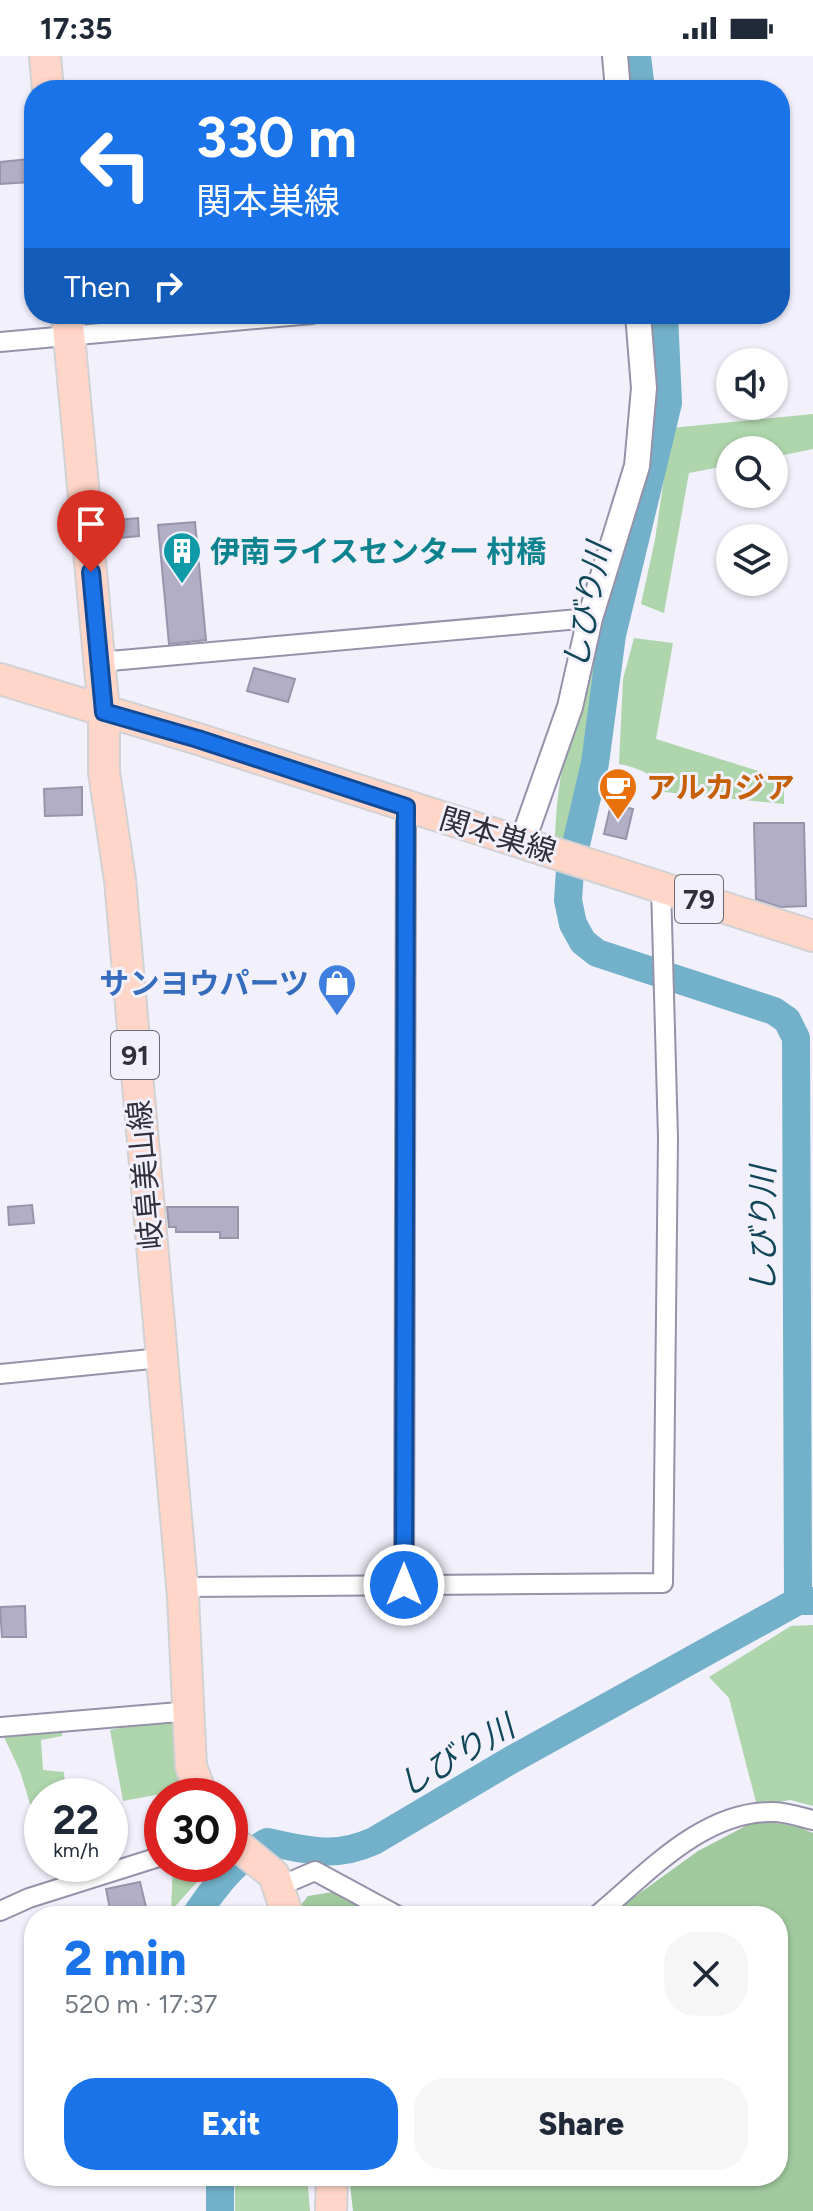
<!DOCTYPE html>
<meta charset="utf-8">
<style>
body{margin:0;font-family:Figtree,"Noto Sans JP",sans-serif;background:#f6f6f7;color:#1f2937;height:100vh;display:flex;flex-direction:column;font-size:30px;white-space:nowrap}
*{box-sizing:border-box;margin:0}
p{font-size:26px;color:#747a83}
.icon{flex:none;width:44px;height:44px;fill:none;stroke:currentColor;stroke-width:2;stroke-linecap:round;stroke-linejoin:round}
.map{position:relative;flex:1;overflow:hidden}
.sheet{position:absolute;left:24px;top:1850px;width:764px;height:280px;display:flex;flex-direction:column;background:#fff;border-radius:32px;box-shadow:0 2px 6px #0004}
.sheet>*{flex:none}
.hud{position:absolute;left:24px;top:24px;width:766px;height:244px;border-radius:32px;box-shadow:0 2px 6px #0004;background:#1a73e8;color:#fff;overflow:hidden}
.tools{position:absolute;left:716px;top:292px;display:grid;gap:16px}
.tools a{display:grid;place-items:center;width:72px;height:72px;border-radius:50%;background:#fff;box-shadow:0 2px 6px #0004;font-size:40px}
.speed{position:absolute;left:24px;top:1722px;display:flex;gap:16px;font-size:40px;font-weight:700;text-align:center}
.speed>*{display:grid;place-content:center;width:104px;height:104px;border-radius:50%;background:#fff;box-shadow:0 2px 6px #0004;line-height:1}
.speed small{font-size:20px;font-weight:400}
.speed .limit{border:12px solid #d22;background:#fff;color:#111}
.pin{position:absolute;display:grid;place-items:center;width:68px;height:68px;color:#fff;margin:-82px -34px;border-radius:50% 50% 50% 0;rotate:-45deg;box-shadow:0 0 8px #0007}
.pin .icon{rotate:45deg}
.me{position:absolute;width:88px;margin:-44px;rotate:0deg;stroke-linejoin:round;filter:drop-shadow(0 0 6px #0008)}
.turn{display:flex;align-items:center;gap:28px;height:168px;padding:0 40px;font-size:36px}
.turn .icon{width:104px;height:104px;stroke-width:2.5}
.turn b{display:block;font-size:56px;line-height:68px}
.then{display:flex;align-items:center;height:76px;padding:0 40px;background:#0003;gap:16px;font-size:30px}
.round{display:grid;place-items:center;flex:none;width:84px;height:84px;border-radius:32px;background:#f6f6f7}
.overview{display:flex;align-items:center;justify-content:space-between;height:136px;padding:0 40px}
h1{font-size:48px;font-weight:800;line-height:60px;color:#1a73e8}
.cta{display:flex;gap:16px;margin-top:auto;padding:16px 40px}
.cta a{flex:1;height:92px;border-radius:32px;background:#1a73e8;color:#fff;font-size:32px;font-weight:800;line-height:92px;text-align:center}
.cta a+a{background:#f6f6f7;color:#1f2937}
.status{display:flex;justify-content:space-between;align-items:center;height:56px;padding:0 40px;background:#fff;direction:ltr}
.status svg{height:22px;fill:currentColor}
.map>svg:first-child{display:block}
</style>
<div class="status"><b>17:35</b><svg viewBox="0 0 49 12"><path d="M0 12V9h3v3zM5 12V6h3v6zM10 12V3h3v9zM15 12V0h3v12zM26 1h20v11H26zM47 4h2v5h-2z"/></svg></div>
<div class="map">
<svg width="813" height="2155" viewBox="0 0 813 2155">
<rect width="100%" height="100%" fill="#f2f0fb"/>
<path fill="#aed5ac" d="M813 358V393L774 401V394H730V409L689 417 664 557 641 548 655 484 671 372Z
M597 574 605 575 573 785 555 780C557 708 578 642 597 574Z
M634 582 673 587 656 683 784 723V748L664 736C654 718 639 712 619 708L623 623Z
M813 1569V1750L790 1744 757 1750 729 1642 709 1621 791 1570Z
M181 1660 188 1733 123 1745 110 1674Z
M63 1672 62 1680 41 1684 43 1714 64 1716 66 1740H42V1748H30L20 1715 3 1679Z
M173 1808H213L171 1855Z
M235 2120H307L310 2155H235Z"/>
<path fill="#a1c99e" d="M757 1764 799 1771 813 1777V2155H353L349 2120H778V1860H608L698 1795Z
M333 1836 345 1839 381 1860H301L300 1850 308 1840Z"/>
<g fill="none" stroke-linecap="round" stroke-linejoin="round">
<path stroke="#72b1c9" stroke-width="28" d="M637 0 641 34
M664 258 668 347 612 579 595 707 570 814 568 844 573 868 583 886 597 897 774 955 787 964 796 982 798 1545
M195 1860C217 1828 233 1806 267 1786 309 1794 334 1803 374 1785L511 1704 798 1545H813
M220 2120V2155"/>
</g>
<path fill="#b1aec6" stroke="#9794ac" stroke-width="2" d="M28 103 30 126 0 128V106Z
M138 462 139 480 108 483 107 465Z
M195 466 206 584 169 588 158 469Z
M254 612 295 623 288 646 247 635Z
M82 731V759L45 760 44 733Z
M611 748 633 753 626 783 604 778Z
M754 767H804L806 850 780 851 756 843Z
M32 1149 34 1167 9 1169 8 1151Z
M167 1151H238V1182H220V1176H176V1171H169Z
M25 1550 26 1581H2L0 1551Z
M140 1826 146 1851 111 1858 106 1833Z"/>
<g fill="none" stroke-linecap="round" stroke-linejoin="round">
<g stroke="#9592a9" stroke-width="22">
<path id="minor" d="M0 286 312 258
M99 606 590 562
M0 1318 161 1302
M404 1529 406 751
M182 1531 663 1527 668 1082 661 830
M0 1671 191 1655
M280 1830 315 1815 398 1860
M0 1855 29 1842 162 1800
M596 1860C646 1819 701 1756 770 1756 784 1755 800 1761 813 1764"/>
</g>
<g stroke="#9592a9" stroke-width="28">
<path id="tertiary" d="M615 0 618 34
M522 787 570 651 590 562 637 410 644 332 638 258"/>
</g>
<g stroke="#d2d1d3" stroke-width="34">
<path id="primary" d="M45 0 48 34
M67 258 104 656V716L120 824 183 1541 191 1710 202 1740
M0 623 198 683 813 880
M230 1783 274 1819 288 1860
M331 2155 332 2120"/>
</g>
<use href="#minor" stroke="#fff" stroke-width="18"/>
<use href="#tertiary" stroke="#fff" stroke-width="24"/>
<use href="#primary" stroke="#ffd6c8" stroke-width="30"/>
</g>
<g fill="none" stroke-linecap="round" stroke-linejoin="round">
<g stroke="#114b97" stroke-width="20">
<path id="route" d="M91 516 104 656 198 683 406 751 404 1529"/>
</g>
<use href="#route" stroke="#1a73e8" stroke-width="14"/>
</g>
<defs>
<g id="building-pin" transform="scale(2)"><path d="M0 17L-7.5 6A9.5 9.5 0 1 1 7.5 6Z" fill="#0f9aa8" stroke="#f2f0fb"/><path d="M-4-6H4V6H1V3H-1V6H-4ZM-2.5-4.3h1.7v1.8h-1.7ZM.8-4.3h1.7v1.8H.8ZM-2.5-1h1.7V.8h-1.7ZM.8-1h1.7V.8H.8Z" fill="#fff"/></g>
<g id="cafe-pin" transform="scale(2)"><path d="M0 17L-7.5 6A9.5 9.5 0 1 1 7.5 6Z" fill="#e8710a" stroke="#f2f0fb"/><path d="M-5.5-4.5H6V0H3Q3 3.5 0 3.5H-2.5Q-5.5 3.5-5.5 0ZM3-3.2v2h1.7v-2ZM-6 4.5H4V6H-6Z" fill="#fff"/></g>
<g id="shop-pin" transform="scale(2)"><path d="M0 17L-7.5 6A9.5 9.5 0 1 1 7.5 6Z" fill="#3f7fe0" stroke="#f2f0fb"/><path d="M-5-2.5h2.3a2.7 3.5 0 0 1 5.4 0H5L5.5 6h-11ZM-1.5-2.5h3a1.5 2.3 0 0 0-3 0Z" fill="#fff"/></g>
</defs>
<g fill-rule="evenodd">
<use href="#building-pin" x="182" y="495"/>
<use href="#cafe-pin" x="618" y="731"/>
<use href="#shop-pin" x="337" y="927"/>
</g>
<g text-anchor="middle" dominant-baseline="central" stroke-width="6" stroke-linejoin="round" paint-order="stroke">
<g fill="#f2f0fb" stroke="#6b6973" stroke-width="2">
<rect x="675" y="819" width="48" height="48" rx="6"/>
<rect x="111" y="975" width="48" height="48" rx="6"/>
</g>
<g font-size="28" font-weight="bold" fill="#312f39">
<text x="699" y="843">79</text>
<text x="135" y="999">91</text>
</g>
<g font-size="30" font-weight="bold" fill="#0d838f" stroke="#f2f0fb" text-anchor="start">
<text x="210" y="495">伊南ライスセンター 村橋</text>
</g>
<g font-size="30" font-weight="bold" fill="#c56008" stroke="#f2f0fb" text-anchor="start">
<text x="646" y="731">アルカジア</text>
</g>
<g font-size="30" fill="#312f39" stroke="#f2f0fb">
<text transform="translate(498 779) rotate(17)">関本巣線</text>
<text transform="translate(145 1119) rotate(-95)">岐阜美山線</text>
</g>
<g font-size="30" font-weight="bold" fill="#366cbe" stroke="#f2f0fb" text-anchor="end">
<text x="309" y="927">サンヨウパーツ</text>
</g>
<g font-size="32" font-style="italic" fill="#114759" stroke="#f2f0fb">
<text transform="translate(587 550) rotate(-79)">しびり川</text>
<text transform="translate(763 1174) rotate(-90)">しびり川</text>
<text transform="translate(456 1700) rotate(-30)">しびり川</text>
</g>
</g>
</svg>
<div class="tools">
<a><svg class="icon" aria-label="sound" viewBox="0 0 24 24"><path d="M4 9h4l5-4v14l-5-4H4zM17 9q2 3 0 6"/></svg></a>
<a><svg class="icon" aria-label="search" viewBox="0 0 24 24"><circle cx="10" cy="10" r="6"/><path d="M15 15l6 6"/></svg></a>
<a><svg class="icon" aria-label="layers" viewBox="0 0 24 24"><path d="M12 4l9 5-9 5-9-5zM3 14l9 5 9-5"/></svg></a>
</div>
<div class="speed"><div>22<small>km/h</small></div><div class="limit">30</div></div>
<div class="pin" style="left:91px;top:516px;background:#d93025"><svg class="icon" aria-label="arrive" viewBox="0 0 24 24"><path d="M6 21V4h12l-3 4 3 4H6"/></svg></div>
<svg class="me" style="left:404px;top:1529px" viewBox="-20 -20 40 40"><circle r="17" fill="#1a73e8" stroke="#fff" stroke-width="3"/><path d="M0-11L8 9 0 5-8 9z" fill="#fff"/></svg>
<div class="hud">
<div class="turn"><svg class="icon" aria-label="left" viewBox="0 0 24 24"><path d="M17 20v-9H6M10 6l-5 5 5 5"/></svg><div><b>330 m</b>関本巣線</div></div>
<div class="then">Then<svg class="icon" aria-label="right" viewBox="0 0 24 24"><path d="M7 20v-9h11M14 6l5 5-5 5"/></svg></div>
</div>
<section class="sheet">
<div class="overview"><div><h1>2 min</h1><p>520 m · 17:37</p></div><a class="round"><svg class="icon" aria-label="close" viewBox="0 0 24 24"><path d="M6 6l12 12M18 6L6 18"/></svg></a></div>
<div class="cta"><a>Exit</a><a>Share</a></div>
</section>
</div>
